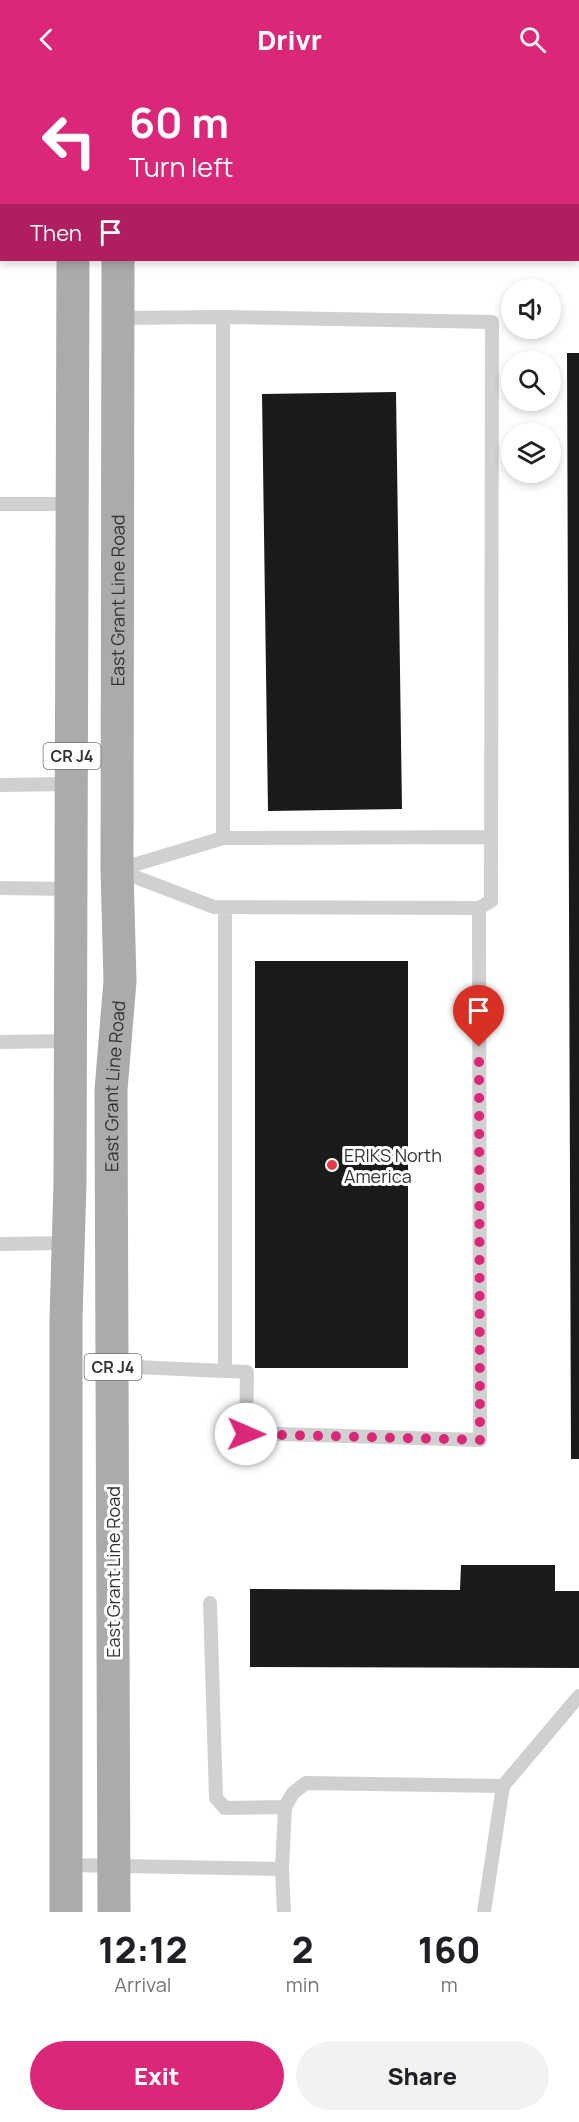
<!DOCTYPE html>
<style>
body{margin:0;font-family:Manrope,sans-serif;background:#f2f2f2;color:#202124;height:100vh;display:flex;flex-direction:column;font-size:22px;white-space:nowrap}
*{box-sizing:border-box;margin:0}
p{font-size:20px;color:#757577}
.icon{flex:none;width:33px;height:33px;fill:none;stroke:currentColor;stroke-width:2;stroke-linecap:round;stroke-linejoin:round}
.map{position:relative;height:1834px;overflow:hidden}
.panel{display:flex;flex-direction:column;background:#fff;flex:1}
.panel>*{flex:none}
.guide{position:absolute;left:0px;top:0px;width:579px;height:183px;box-shadow:0 3px 9px #0003;background:#db2777;color:#fff;overflow:hidden}
.fabs{position:absolute;left:501px;top:201px;display:grid;gap:12px}
.fabs a{display:grid;place-items:center;width:60px;height:60px;border-radius:50%;background:#fff;box-shadow:0 3px 9px #0003;font-size:30px}
.pin{position:absolute;display:grid;place-items:center;width:51px;height:51px;color:#fff;margin:-62px -26px;border-radius:50% 50% 50% 0;rotate:-45deg;box-shadow:0 0 6px #0007}
.pin .icon{rotate:45deg}
.me{position:absolute;width:66px;margin:-33px;rotate:91deg;stroke-linejoin:round;filter:drop-shadow(0 0 4px #0008)}
.turn{display:flex;align-items:center;gap:21px;height:126px;padding:0 30px;font-size:27px}
.turn .icon{width:78px;height:78px;stroke-width:2.5}
.turn b{display:block;font-size:42px;line-height:51px}
.then{display:flex;align-items:center;height:57px;padding:0 30px;background:#0003;gap:12px;font-size:22px}
.eta{display:flex;justify-content:space-evenly;align-items:center;height:102px;text-align:center}
.eta b{font-size:36px;font-weight:800;line-height:42px}
.cta{display:flex;gap:12px;margin-top:auto;padding:12px 30px}
.cta a{flex:1;height:69px;border-radius:36px;background:#db2777;color:#fff;font-size:24px;font-weight:800;line-height:69px;text-align:center}
.cta a+a{background:#f2f2f2;color:#202124}
header{display:flex;justify-content:space-between;align-items:center;height:78px;padding:0 30px;background:#db2777;color:#fff;font-size:27px;font-weight:800}
.map>svg:first-child{display:block}
</style>
<header><svg class="icon" aria-label="back" viewBox="0 0 24 24"><path d="M15 5l-7 7 7 7"/></svg>Drivr<svg class="icon" aria-label="search" viewBox="0 0 24 24"><circle cx="10" cy="10" r="6"/><path d="M15 15l6 6"/></svg></header>
<div class="map">
<svg width="579" height="1834" viewBox="0 0 579 1834">
<rect width="100%" height="100%" fill="#fff"/>
<path fill="#1a1a1a" d="M567 275H579V1381H571Z
M396 314 402 731 268 733 262 316Z
M255 883H408V1290H255Z
M461 1487H555V1513H579V1590L250 1589V1511L460 1512Z"/>
<g fill="none" stroke-linecap="round" stroke-linejoin="round">
<path stroke="#d0d0d0" stroke-width="14" d="M578 45 579 41
M223 239 492 244 491 823 479 830
M117 240 223 239V760L117 792
M0 426H73
M0 707 72 706
M223 760 491 759
M0 810 71 811
M225 829V1293
M0 964 70 963
M0 1166 68 1165
M113 1288 247 1294 246 1355 480 1362 479 830 214 829 117 792
M210 1525 216 1720 225 1730 285 1729
M66 1787 282 1791
M284 1834 282 1791 285 1729 293 1715 306 1705 503 1708
M484 1834 503 1708 579 1618"/>
<path stroke="#d0d0d0" stroke-width="27" d="M393 0 398 2
M578 67H579"/>
<g stroke="#ababab" stroke-width="33">
<path d="M72 0V2"/>
<path d="M120 2V0"/>
<path d="M66 1834V1241L70 1105 73 182"/>
<path id="s1" d="M114 1834 111 1012 120 903 117 792 118 182"/>
</g>
</g>
<g fill="none" stroke-linecap="round" stroke-linejoin="round">
<path stroke="#db2777" stroke-width="10" stroke-dasharray="0 18" d="M246 1356 480 1362 479 969"/>
</g>
<circle fill="#e63946" stroke="#fff" stroke-width="2" cx="332" cy="1087" r="6"/>
<g text-anchor="middle" dominant-baseline="central" stroke-width="6" stroke-linejoin="round" paint-order="stroke">
<g fill="#fff" stroke="#707070" stroke-width="1.5">
<rect x="43.5" y="665" width="57" height="26" rx="4.5"/>
<rect x="84.5" y="1276" width="57" height="26" rx="4.5"/>
</g>
<g font-size="16" font-weight="bold" fill="#333">
<text x="72" y="678">CR J4</text>
<text x="113" y="1289">CR J4</text>
</g>
<g font-size="18" fill="#333" stroke="#fff">
<text stroke="none"><textPath href="#s1" startOffset="1312">East Grant Line Road</textPath></text>
<text stroke="none"><textPath href="#s1" startOffset="826">East Grant Line Road</textPath></text>
<text transform="translate(113 1494) rotate(-90)">East Grant Line Road</text>
</g>
<g font-size="18" fill="#333" stroke="#fff" text-anchor="start">
<text x="344" y="1077">ERIKS North<tspan x="344" dy="21">America</tspan></text>
</g>
</g>
</svg>
<div class="fabs">
<a><svg class="icon" aria-label="sound" viewBox="0 0 24 24"><path d="M4 9h4l5-4v14l-5-4H4zM17 9q2 3 0 6"/></svg></a>
<a><svg class="icon" aria-label="search" viewBox="0 0 24 24"><circle cx="10" cy="10" r="6"/><path d="M15 15l6 6"/></svg></a>
<a><svg class="icon" aria-label="layers" viewBox="0 0 24 24"><path d="M12 4l9 5-9 5-9-5zM3 14l9 5 9-5"/></svg></a>
</div>
<div class="pin" style="left:479px;top:969px;background:#d93025"><svg class="icon" aria-label="arrive" viewBox="0 0 24 24"><path d="M6 21V4h12l-3 4 3 4H6"/></svg></div>
<svg class="me" style="left:246px;top:1356px" viewBox="-20 -20 40 40"><circle r="19" fill="#fff"/><path d="M0-13L10 11 0 6-10 11z" fill="#db2777"/></svg>
<div class="guide">
<div class="turn"><svg class="icon" aria-label="left" viewBox="0 0 24 24"><path d="M17 20v-9H6M10 6l-5 5 5 5"/></svg><div><b>60 m</b>Turn left</div></div>
<div class="then">Then<svg class="icon" aria-label="arrive" viewBox="0 0 24 24"><path d="M6 21V4h12l-3 4 3 4H6"/></svg></div>
</div>
</div>
<section class="panel">
<div class="eta">
<div><b>12:12</b><p>Arrival</p></div>
<div><b>2</b><p>min</p></div>
<div><b>160</b><p>m</p></div>
</div>
<div class="cta"><a>Exit</a><a>Share</a></div>
</section>
